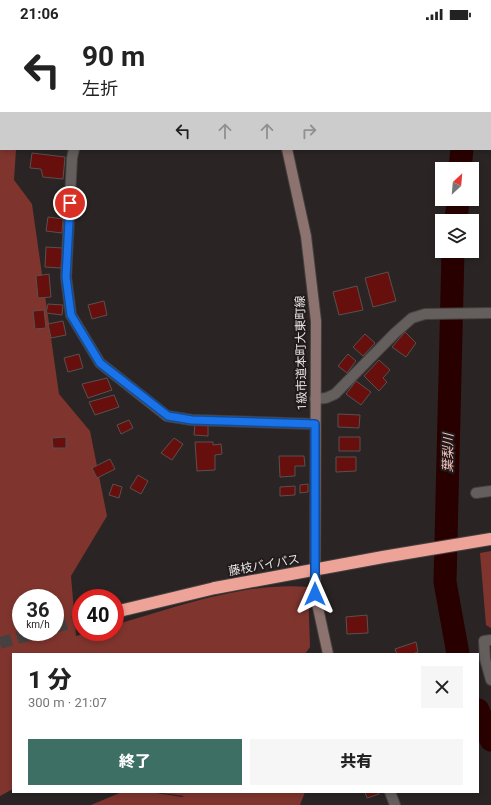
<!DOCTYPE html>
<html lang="ja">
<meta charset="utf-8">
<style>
body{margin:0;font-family:Roboto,"Noto Sans JP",sans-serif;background:#f6f6f6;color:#222;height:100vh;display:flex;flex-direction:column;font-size:15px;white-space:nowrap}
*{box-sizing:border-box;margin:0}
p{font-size:13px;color:#767676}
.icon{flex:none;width:22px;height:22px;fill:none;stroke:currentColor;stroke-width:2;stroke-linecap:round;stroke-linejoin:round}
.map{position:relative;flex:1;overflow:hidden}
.details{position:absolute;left:12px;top:625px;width:467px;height:140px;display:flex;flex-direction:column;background:#fff;border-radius:0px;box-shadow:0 2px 6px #0003}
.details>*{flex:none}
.guide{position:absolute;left:0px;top:0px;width:491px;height:122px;box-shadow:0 2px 6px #0003;background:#fff;color:#222;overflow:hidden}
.needle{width:26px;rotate:26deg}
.buttons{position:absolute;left:435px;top:134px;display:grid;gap:8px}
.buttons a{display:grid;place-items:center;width:44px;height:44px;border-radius:0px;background:#fff;box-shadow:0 2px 6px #0003;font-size:20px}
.speed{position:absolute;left:12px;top:561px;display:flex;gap:8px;font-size:20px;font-weight:700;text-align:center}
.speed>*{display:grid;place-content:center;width:52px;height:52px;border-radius:50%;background:#fff;box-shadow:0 2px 6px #0003;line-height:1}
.speed small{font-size:10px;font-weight:400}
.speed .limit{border:6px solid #d22;background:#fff;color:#111}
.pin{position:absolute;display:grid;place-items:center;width:34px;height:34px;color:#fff;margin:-17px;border:2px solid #fff;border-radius:50%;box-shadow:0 1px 4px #0007}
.me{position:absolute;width:44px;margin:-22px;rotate:0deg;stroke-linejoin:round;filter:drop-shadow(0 0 3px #0008)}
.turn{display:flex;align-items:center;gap:14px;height:84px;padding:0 16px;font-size:18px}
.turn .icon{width:52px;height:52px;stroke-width:2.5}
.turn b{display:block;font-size:28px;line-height:34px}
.lanes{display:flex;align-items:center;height:38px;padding:0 16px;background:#0003;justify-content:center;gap:20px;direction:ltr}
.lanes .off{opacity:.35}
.round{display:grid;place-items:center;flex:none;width:42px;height:42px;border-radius:0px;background:#f6f6f6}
.head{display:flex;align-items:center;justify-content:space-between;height:68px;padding:0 16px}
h1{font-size:24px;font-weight:800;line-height:30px}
.cta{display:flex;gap:8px;margin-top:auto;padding:8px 16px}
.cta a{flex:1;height:46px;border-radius:0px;background:#3d6f65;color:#fff;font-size:16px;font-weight:800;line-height:46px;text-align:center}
.cta a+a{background:#f6f6f6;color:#222}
.status{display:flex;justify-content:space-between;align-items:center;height:28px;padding:0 20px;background:#fff;direction:ltr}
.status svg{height:11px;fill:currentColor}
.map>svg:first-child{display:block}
</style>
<div class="status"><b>21:06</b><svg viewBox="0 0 49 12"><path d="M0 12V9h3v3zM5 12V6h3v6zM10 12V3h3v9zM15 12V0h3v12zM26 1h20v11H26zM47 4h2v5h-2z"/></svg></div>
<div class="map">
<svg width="491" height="777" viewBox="0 0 491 777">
<rect width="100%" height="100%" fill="#2a2524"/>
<path fill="#7f352e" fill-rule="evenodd" d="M0 0H29L1 1V121H16L14 152 32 176 59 366 90 403 107 488 71 548 76 608 90 604H115V597C173 580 248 553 308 559L310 619 305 626H13V761L0 768ZM21 570H55V604H21Z
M491 523V600L486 597 480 525Z
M122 764H150L182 769 184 768 155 764H305L300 777H91Z"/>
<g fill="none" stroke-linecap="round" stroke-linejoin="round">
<path stroke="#290000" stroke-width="23" d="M471 1V0
M460 141 462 121
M456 193 458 171
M453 223 445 554 458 626
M478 682 491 712"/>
</g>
<path fill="#670f0d" stroke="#575150" d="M32 125 65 129 63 151 43 149 41 141 30 140Z
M48 189 63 191 62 205 46 203Z
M46 219 63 220 61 240 45 239Z
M388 244 396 273 373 279 365 250Z
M49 246 51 269 38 270 36 248Z
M357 258 363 282 339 287 333 264Z
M104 273 107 287 92 291 88 277Z
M48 276 63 277 62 287 46 285Z
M44 282 46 300 35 301 33 283Z
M63 293 66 307 51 310 48 296Z
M405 304 416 315 406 329 392 319Z
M365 306 375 315 363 328 353 319Z
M79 326 83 340 68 344 64 330Z
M348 326 356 333 347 345 338 338Z
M379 332 390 342 383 350 387 354 379 363 364 348Z
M107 350 112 362 88 370 82 356Z
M356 353 371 364 361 377 346 366Z
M114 367 119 379 95 387 89 374Z
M338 386 360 387 359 400 338 399Z
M129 392 133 400 121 406 117 397Z
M195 396 208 397V408L194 407Z
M66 409V420H53L52 410Z
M339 409H360V423H339Z
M174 410 183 416 172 432 161 425Z
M195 414H213V417L221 416 222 426 215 427V442L197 443Z
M279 428H304L305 438H295V448L280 449Z
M336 429H356V443L336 444Z
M110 431 115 441 97 450 92 440Z
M138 447 148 453 141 466 130 460Z
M113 456 122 459 119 470 109 467Z
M308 456V464L300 465V457Z
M295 458V467L280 468V459Z
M367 587 368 605 347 606 346 589Z
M416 614 418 624 412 626H397L395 621Z
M365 764H378L379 766 367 770Z"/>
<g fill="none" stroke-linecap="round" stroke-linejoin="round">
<path stroke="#464140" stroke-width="12" stroke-dasharray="12 6" stroke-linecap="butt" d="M55 599 81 592
M0 615 39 604"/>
<g stroke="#464140" stroke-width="12">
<path id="street" d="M74 121 72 130 66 249 71 287 100 335 167 388 192 392 315 396
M315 371 326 370 335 366 395 305 412 290 425 286 491 285
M476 465 491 463
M491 612 484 613 485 631 491 652
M390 764 395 777"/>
</g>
<g stroke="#464140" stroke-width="12">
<path id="secondary" d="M264 0V1
M287 121 306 208 316 293 315 566 328 626"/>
</g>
<g stroke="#464140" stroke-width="14">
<path id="highway" d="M115 584 215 560"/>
</g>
<use href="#street" stroke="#645e5d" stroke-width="10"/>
<use href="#secondary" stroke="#8d736f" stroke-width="10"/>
<use href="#highway" stroke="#eea398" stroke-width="12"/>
<g stroke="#464140" stroke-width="14" stroke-linecap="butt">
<path id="highway-bridge" d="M215 560 383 529 491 511"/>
</g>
<use href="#highway-bridge" stroke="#eea398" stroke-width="12"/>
</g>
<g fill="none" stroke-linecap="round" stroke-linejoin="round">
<g stroke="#114b97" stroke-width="10">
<path id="route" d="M70 175 66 249 71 287 100 335 168 388 192 392 315 396V566"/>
</g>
<use href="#route" stroke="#1a73e8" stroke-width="7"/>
</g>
<g text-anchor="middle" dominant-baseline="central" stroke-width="4" stroke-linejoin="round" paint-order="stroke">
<g font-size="12" fill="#e6e2e2" stroke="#211b1b">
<text transform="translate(301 325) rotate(-91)">1級市道本町大東町線</text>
<text transform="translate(264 537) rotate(-10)">藤枝バイパス</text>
</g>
<g font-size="13" font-style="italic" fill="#fac6bf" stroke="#211b1b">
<text transform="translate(448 425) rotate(-89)">葉梨川</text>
</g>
</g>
</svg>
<div class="buttons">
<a><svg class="needle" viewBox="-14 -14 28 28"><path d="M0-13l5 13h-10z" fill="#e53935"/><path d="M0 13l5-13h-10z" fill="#767676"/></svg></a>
<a><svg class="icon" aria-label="layers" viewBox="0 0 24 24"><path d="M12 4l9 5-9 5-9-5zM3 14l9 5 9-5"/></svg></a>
</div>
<div class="speed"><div>36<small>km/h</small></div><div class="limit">40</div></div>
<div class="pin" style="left:70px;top:175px;background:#d93025"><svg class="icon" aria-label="arrive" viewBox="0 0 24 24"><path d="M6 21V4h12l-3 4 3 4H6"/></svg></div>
<svg class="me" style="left:315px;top:566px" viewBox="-20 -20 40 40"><path d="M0-17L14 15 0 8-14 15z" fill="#1a73e8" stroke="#fff" stroke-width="4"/></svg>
<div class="guide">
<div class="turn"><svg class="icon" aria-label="left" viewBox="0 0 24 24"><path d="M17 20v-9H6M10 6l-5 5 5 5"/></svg><div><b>90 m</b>左折</div></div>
<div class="lanes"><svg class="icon" aria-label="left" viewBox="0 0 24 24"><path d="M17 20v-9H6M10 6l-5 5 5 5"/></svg><svg class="icon off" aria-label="ahead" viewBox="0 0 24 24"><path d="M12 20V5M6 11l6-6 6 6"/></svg><svg class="icon off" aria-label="ahead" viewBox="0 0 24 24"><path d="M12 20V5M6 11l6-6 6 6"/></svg><svg class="icon off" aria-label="right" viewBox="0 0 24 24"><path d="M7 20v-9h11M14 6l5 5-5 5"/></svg></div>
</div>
<section class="details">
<div class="head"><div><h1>1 分</h1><p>300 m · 21:07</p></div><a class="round"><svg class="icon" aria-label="close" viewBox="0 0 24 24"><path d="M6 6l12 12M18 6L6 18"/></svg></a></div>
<div class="cta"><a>終了</a><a>共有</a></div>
</section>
</div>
